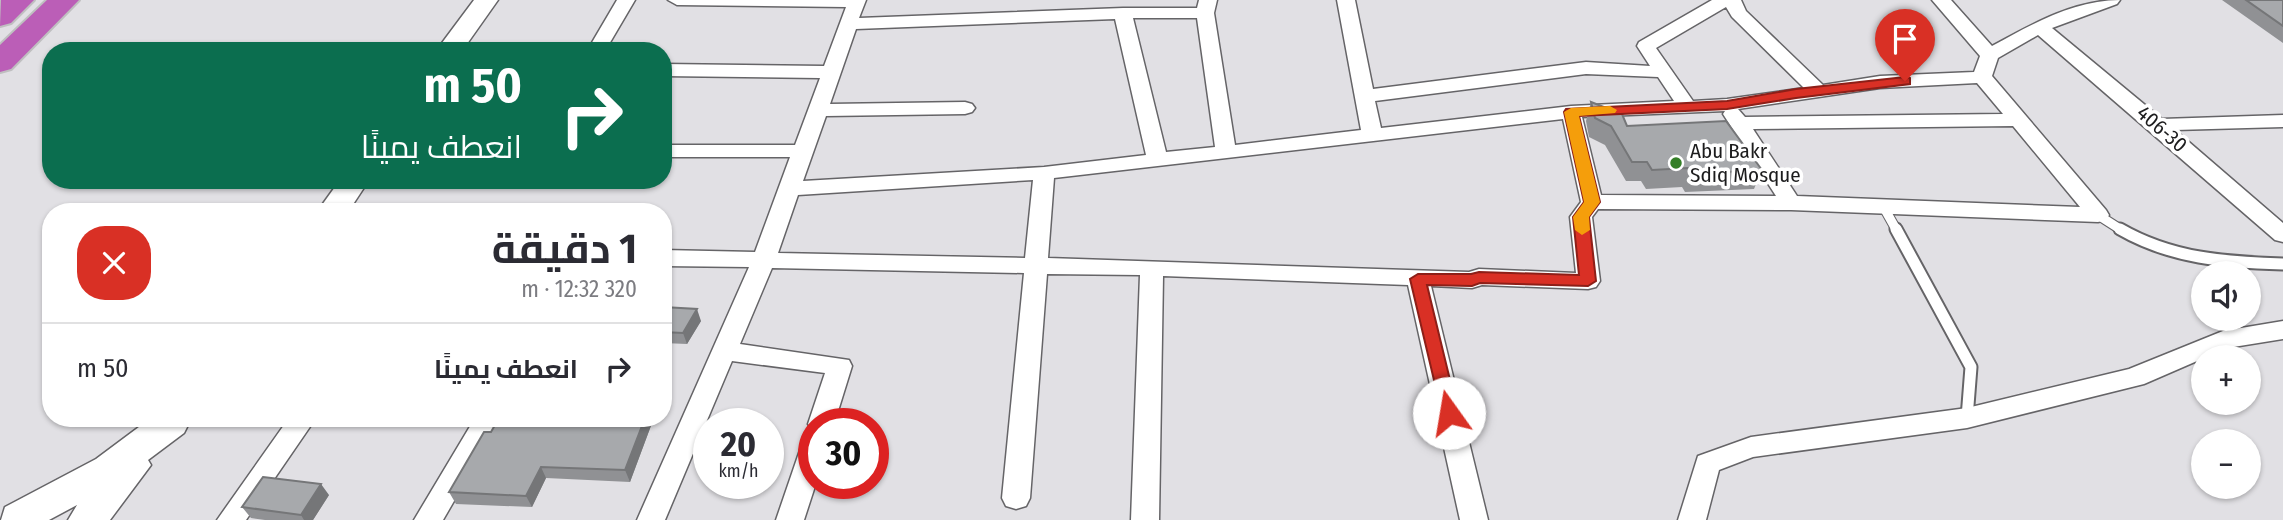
<!DOCTYPE html>
<html lang="ar">
<meta charset="utf-8">
<style>
body{margin:0;font-family:"Fira Sans Condensed",Cairo,sans-serif;background:#f7f7f7;color:#2b2b33;direction:rtl;height:100vh;display:flex;flex-direction:column;font-size:26px;white-space:nowrap}
*{box-sizing:border-box;margin:0}
p{font-size:23px;color:#7c7c81}
.icon{flex:none;width:38px;height:38px;fill:none;stroke:currentColor;stroke-width:2;stroke-linecap:round;stroke-linejoin:round}
.map{position:relative;flex:1;overflow:hidden;direction:ltr}
.side{position:absolute;left:42px;top:203px;width:630px;height:224px;display:flex;flex-direction:column;background:#fff;border-radius:28px;box-shadow:0 2px 5px #0004;direction:rtl}
.side>*{flex:none}
.guide{position:absolute;left:42px;top:42px;width:630px;height:147px;border-radius:28px;box-shadow:0 2px 5px #0004;direction:rtl;background:#0b6e4f;color:#fff;overflow:hidden}
.buttons{position:absolute;left:2191px;top:261px;display:grid;gap:14px}
.buttons a{display:grid;place-items:center;width:70px;height:70px;border-radius:50%;background:#fff;box-shadow:0 2px 5px #0004;font-size:35px}
.speed{position:absolute;left:693px;top:408px;display:flex;gap:14px;font-size:35px;font-weight:700;text-align:center}
.speed>*{display:grid;place-content:center;width:91px;height:91px;border-radius:50%;background:#fff;box-shadow:0 2px 5px #0004;line-height:1}
.speed small{font-size:18px;font-weight:400}
.speed .limit{border:10px solid #d22;background:#fff;color:#111}
.pin{position:absolute;display:grid;place-items:center;width:60px;height:60px;color:#fff;margin:-72px -30px;border-radius:50% 50% 50% 0;rotate:-45deg;box-shadow:0 0 7px #0007}
.pin .icon{rotate:45deg}
.me{position:absolute;width:77px;margin:-38px;rotate:347deg;stroke-linejoin:round;filter:drop-shadow(0 0 5px #0008)}
.turn{display:flex;align-items:center;gap:24px;height:147px;padding:0 35px;font-size:32px}
.turn .icon{width:91px;height:91px;stroke-width:2.5}
.turn b{display:block;font-size:49px;line-height:60px}
.round{display:grid;place-items:center;flex:none;width:74px;height:74px;border-radius:28px;background:#f7f7f7}
.overview{display:flex;align-items:center;justify-content:space-between;height:119px;padding:0 35px}
h1{font-size:42px;font-weight:700;line-height:52px}
ul{padding:0;list-style:none}
li{display:flex;align-items:center;gap:21px;height:91px;padding:0 35px;border-top:2px solid #e1e1e2}
li div{flex:1}
li b{display:block;font-size:26px}
li em{font-style:normal}
.map>svg:first-child{display:block}
</style>
<div class="map">
<svg width="2283" height="520" viewBox="0 0 2283 520">
<rect width="100%" height="100%" fill="#e1e0e4"/>
<g fill="none" stroke-linecap="round" stroke-linejoin="round">
<g stroke="#656467" stroke-width="11">
<path id="lane-far1" d="M1883 206 1897 231
M2098 215 2123 231"/>
</g>
<g stroke="#656467" stroke-width="15">
<path id="lane" d="M1896 229 1971 367 1967 418
M2120 229C2172 259 2225 262 2283 264"/>
</g>
<g stroke="#656467" stroke-width="3">
<path id="street" d="M617 0H635L605 51H587Z
M668 0H866L859 18 1123 8H1197L1199 0H1217L1214 13 1235 145 1361 130 1337 0H1355L1373 89 1586 62 1650 66 1637 46 1639 42 1712 0H1741L1746 11 1823 85 1880 76 1974 72 1980 56 1932 0H1951L1992 46C2032 24 2074 0 2120 0L2117 4 2052 28 2162 119 2283 115V127L2175 130 2283 223V242L2275 240 2038 35 1998 58 1992 76 2106 210 2109 215 2106 220 2098 222 1791 210 1598 209 1592 217 1600 281 1596 287 1588 289 1482 285 1472 288 1431 286 1488 520H1460L1408 285 1163 276 1159 520H1131L1140 275 1047 274 1030 498 1026 506 1016 509 1006 506 1002 498 1024 273 772 268 740 344 849 360 852 366 834 424H814V432L808 424 825 373 732 361 665 520H637L749 267 663 266V250L755 252 790 157H663V145H795L820 78 663 76V64L824 66 846 7 677 5ZM1726 7 1732 17 1804 88 1727 99 1693 101 1656 48ZM1133 18H1197L1215 147 1166 152ZM1115 19 1146 155 1044 167 803 181 826 116 965 114 972 112 975 108 972 104 965 102 830 104 856 29ZM1586 74 1658 77 1674 101 1571 106 1381 128 1375 101ZM1977 83 2003 114 1745 117 1738 109 1880 88ZM1725 111 1723 114 1776 196 1601 195 1582 117ZM1563 119 1581 202 1570 217 1576 273 1479 269 1469 272 1048 258 1054 178ZM2013 126 2080 207 1797 196 1753 129ZM1033 180 1025 258 778 253 798 195Z
M2283 321V339L2227 348 2144 384 1967 428 1753 457 1719 470 1706 520H1678L1698 456 1751 437 1967 408 2129 369 2223 331Z
M289 418H316L246 520H217Z
M475 418H502L443 520H414Z
M814 437 816 483 804 520H776L801 447 805 440Z"/>
</g>
<g stroke="#656467" stroke-width="3">
<path id="secondary" d="M474 0H498L462 51H436Z
M340 180H369L348 212H317Z
M151 418H186L189 423 184 433 148 460 151 465 110 520H68L77 505 49 520H1L5 507 96 459Z"/>
</g>
<g stroke="#bfbfc0" stroke-width="4">
<path id="highway" d="M1 0H34L11 23 0 26Z
M47 0H79L11 69 0 72V45Z"/>
</g>
<use href="#lane-far1" stroke="#fff" stroke-width="9"/>
<use href="#lane" stroke="#fff" stroke-width="11"/>
<use href="#street" fill="#fff" fill-rule="evenodd"/>
<use href="#secondary" fill="#fff" fill-rule="evenodd"/>
<use href="#highway" fill="#bb5eb7" fill-rule="evenodd"/>
</g>
<path fill="#909194" d="M2222 0H2283V43Z
M1591 102 1627 126 1762 170 1754 189 1685 192 1682 187 1646 189 1641 181H1626L1605 145 1589 137 1586 121Z
M663 307 701 321 687 344 663 343Z
M652 423 630 482 546 478 532 507 456 504 449 492 491 432Z
M329 495 313 520H265L251 518 242 507Z"/>
<path fill="#757678" d="M697 309 701 321 687 344 683 333Z
M645 418H650L652 423 630 482 625 470Z
M541 467 546 478 532 507 526 496Z
M321 484 329 495 313 520H304L301 515Z"/>
<path fill="#a7a9ac" stroke="#757678" stroke-width="2" d="M2246 0H2283V26Z
M1591 102 1622 114 1627 126 1726 121 1762 170 1692 174 1688 168 1652 170 1647 162H1632L1611 126 1595 118Z
M663 307 697 309 683 333 663 332Z
M499 418H645L625 470 541 467 526 496 449 492 484 432H491Z
M263 477 321 484 301 515 242 507Z"/>
<path fill="#d93025" stroke="#8d1f18" stroke-width="2" d="M1905 77 1910 78V84L1796 98 1727 109 1579 116 1600 202 1589 217 1596 281 1588 286 1480 283 1472 286 1427 285 1458 413 1455 418H1443L1410 279 1418 274H1471L1479 272 1579 275 1573 217 1584 202 1564 112 1566 109 1727 101 1796 89Z"/>
<path fill="#f59e0b" d="M1610 106 1617 110 1615 113 1579 116 1600 202 1589 217 1590 230 1582 235 1575 230 1573 217 1584 202 1564 112 1571 108Z"/>
<circle fill="#347f27" stroke="#fff" stroke-width="2.5" cx="1676" cy="163" r="7"/>
<g text-anchor="middle" dominant-baseline="central" stroke-width="7" stroke-linejoin="round" paint-order="stroke">
<g font-size="21" fill="#1c1c1d" stroke="#fff">
<text transform="translate(2162 129) rotate(41)">406-30</text>
</g>
<g font-size="21" fill="#1c1c1d" stroke="#fff" text-anchor="start">
<text x="1690" y="151">Abu Bakr<tspan x="1690" dy="24">Sdiq Mosque</tspan></text>
</g>
</g>
</svg>
<div class="buttons">
<a><svg class="icon" aria-label="sound" viewBox="0 0 24 24"><path d="M4 9h4l5-4v14l-5-4H4zM17 9q2 3 0 6"/></svg></a>
<a>+</a>
<a>−</a>
</div>
<div class="speed"><div>20<small>km/h</small></div><div class="limit">30</div></div>
<div class="pin" style="left:1905px;top:81px;background:#d93025"><svg class="icon" aria-label="arrive" viewBox="0 0 24 24"><path d="M6 21V4h12l-3 4 3 4H6"/></svg></div>
<svg class="me" style="left:1449px;top:413px" viewBox="-20 -20 40 40"><circle r="19" fill="#fff"/><path d="M0-13L10 11 0 6-10 11z" fill="#d93025"/></svg>
<div class="guide">
<div class="turn"><svg class="icon" aria-label="right" viewBox="0 0 24 24"><path d="M7 20v-9h11M14 6l5 5-5 5"/></svg><div><b>50 m</b>انعطف يمينًا</div></div>
</div>
<section class="side">
<div class="overview"><div><h1>1 دقيقة</h1><p>320 m · 12:32</p></div><a class="round" style="background:#d93025;color:#fff"><svg class="icon" aria-label="close" viewBox="0 0 24 24"><path d="M6 6l12 12M18 6L6 18"/></svg></a></div>
<ul>
<li><svg class="icon" aria-label="right" viewBox="0 0 24 24"><path d="M7 20v-9h11M14 6l5 5-5 5"/></svg><div><b>انعطف يمينًا</b></div><em>50 m</em></li>
</ul>
</section>
</div>
